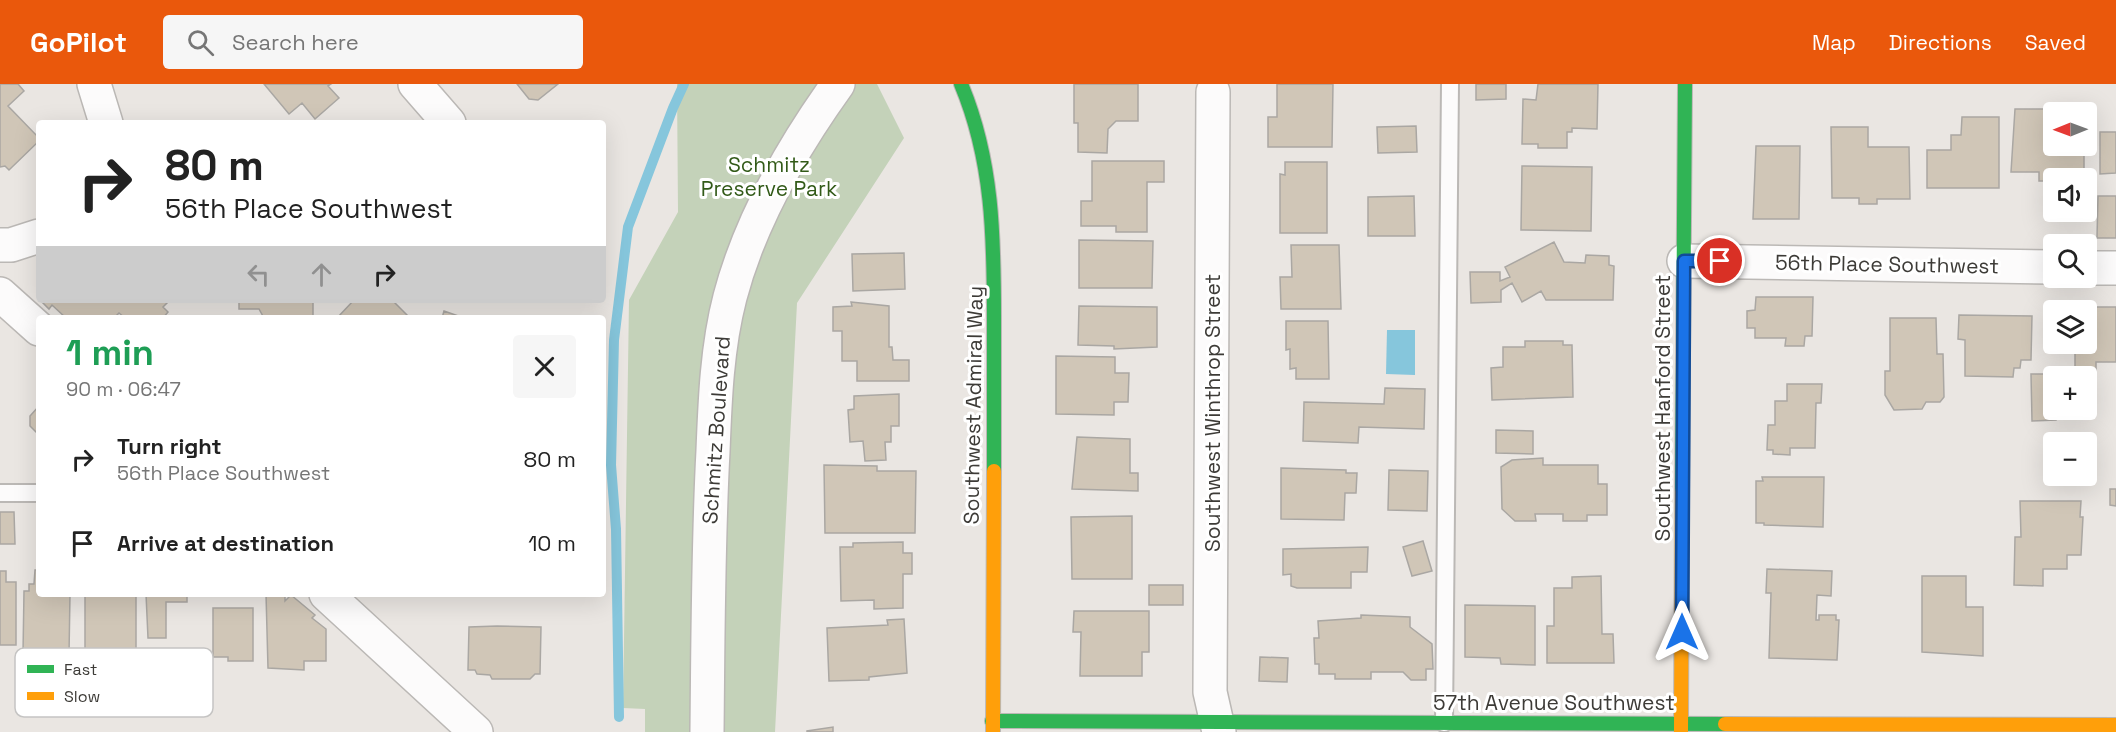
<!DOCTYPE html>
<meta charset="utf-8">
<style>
body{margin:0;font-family:"Space Grotesk",sans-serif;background:#f6f6f6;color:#222;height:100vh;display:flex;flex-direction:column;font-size:22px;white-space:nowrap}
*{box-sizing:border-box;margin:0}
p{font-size:20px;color:#767676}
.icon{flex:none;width:33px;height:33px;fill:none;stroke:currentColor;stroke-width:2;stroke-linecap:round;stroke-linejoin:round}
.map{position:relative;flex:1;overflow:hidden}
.side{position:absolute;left:36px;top:231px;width:570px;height:282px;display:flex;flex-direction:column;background:#fff;border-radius:6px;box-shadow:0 6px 24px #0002}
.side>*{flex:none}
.banner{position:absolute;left:36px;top:36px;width:570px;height:183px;border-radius:6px;box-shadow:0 6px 24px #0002;background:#fff;color:#222;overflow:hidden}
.needle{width:39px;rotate:269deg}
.fabs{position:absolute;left:2043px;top:18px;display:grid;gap:12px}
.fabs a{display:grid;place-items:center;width:54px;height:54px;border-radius:6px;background:#fff;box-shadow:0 6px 24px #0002;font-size:30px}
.pin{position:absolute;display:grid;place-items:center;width:51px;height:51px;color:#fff;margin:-26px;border:3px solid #fff;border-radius:50%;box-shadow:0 2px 6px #0007}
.me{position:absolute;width:66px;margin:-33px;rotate:0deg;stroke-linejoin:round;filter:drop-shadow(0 0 4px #0008)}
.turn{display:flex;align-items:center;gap:21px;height:126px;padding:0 30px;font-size:27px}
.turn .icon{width:78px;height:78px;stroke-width:2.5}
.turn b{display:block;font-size:42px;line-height:51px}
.lanes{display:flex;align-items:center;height:57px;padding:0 30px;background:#0003;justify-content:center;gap:30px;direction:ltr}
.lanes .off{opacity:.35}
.round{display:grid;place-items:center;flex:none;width:63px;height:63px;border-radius:6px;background:#f6f6f6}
.overview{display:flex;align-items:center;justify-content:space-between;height:102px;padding:0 30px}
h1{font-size:36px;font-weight:700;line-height:45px;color:#1e9e55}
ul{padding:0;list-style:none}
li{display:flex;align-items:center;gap:18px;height:84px;padding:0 30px}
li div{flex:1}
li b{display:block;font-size:22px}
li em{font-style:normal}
header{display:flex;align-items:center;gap:36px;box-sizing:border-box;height:84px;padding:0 30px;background:#ea580c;color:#fff}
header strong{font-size:28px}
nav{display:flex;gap:33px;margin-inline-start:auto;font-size:21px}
.search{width:420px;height:54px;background:#f6f6f6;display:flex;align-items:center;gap:15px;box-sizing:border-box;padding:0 21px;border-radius:6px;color:#767676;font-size:22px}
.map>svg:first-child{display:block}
</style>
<header>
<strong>GoPilot</strong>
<div class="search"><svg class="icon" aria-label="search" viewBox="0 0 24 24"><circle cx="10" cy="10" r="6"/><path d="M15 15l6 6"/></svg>Search here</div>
<nav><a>Map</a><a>Directions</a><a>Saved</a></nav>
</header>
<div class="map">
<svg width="2116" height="648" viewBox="0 0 2116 648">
<rect width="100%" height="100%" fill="#eae6e2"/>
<path fill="#c4d2b9" d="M677 0H877L904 54 797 219 775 648H645V625L623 624 629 216 678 128Z"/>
<path fill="#86c6dc" d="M1387 246H1415V291L1386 290Z"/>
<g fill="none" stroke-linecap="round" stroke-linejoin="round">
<path stroke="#86c6dc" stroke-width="10" d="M619 633 616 445 611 381 614 256 628 143 673 24 684 0"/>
</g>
<path fill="#d0c6b7" stroke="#aaa7a3" stroke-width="1.5" d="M0 0H18L24 7 8 22 39 54V57L9 86 5 82 0 83Z
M264 0H331L328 2 339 14 315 35 302 19 289 30Z
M517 0H558L538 16 529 15Z
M1074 0H1138V37H1116L1108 45 1107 69 1078 68V39H1074Z
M1277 0H1333L1332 63H1268V33H1277Z
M1476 0H1506V15L1476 16Z
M1538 0H1598L1597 45 1572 44V48H1567V64H1538V60H1522L1523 15 1536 16Z
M2015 25H2055L2054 62H2084V89H2057V94H2054V97H2039V88H2011Z
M1962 33H1999V104H1927V66H1951V51H1961Z
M1416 42 1417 68 1378 69 1377 43Z
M1831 43H1868V63H1909L1910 115H1877V120H1859V114H1832Z
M2100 48H2116V89L2100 90Z
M1756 62H1800L1799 135H1753Z
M1092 77H1164V98H1147V148H1116V142H1081V117H1092Z
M1285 78H1327V149H1280V90L1285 91Z
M1522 82 1592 83 1591 147 1521 146Z
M1414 112 1415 152H1368V113Z
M2098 112H2116V154H2097Z
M1079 156 1153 157 1152 204H1079Z
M1554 158 1564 178 1585 179 1586 171 1609 172V181L1614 182 1613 216H1546L1541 207 1522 218 1512 199 1501 206V218L1471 219 1470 188H1500V197L1510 193 1505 183Z
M1291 161H1339L1341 225H1281L1280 193H1292Z
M904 169 905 205 853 207 852 170Z
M1756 213H1813L1812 252H1805L1804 262H1785L1786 254H1755V244H1747V227L1755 226Z
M40 216H170L163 223 168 228 163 234H125L119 229 114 234H66L52 221 49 225Z
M239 216H313V234H264L259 225H239Z
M354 216H392L407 231 404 234H337Z
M851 218 889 222V263H892L893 276H909V297H857V277H842V247H833V223L852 222Z
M1079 222 1157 223V263L1114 265V262L1078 261Z
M2081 223H2116V278H2096V287H2075V262L2086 260V226H2080Z
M444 227 464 234H442Z
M1959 231 2032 232 2031 276H2021L2020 284H2014L2013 293 1965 292V256L1958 255Z
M1890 234H1936L1937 270H1943L1944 313 1940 318H1926L1922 325 1894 326 1885 311V287H1890Z
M1286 237H1328L1329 295H1296V284L1290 285V265L1286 266Z
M1525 257H1563V261H1572L1573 313 1492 316 1491 284 1503 283V263H1525Z
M1056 272 1115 273V289H1129L1128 318H1114V331L1056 330Z
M2031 290H2056L2054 326H2056V336L2032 337Z
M1787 300H1822L1821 319H1816L1815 364H1790V371L1773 370V366H1767L1768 341H1775V317H1787Z
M1385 304 1425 305 1424 345 1359 343 1358 359 1303 357 1304 318 1384 320Z
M899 310V342H891V358H885L886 376 865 377 863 357 850 358 848 326 854 325V312Z
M39 322V351L30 342V332Z
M1496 346 1533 347V370L1496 369Z
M1077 353 1130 355V389H1138V407L1072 405Z
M1543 374V381H1598V400H1607V431H1587V437H1563V430H1535L1536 437H1515L1502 425 1501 383 1512 376Z
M824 381 877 382V387H916L915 449H825Z
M1281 384 1346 386V389H1357L1356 409H1345L1344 436 1281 435Z
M1389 386 1428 387 1427 427 1388 426Z
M1762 393H1824L1823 443 1764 441V439H1756V397H1763Z
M2110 405H2116V422L2110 421Z
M2020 417H2081L2080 433H2083L2081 471H2067V485H2043V502L2014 501 2015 453H2021Z
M0 428H14L15 460H0Z
M1132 432V495H1072L1071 433Z
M1423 457 1432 487 1412 492 1403 463Z
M903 458V469H912V490H903V524L874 525V516L841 517 840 463H853V459Z
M1368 463 1367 488H1351V504H1297L1291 502V490L1283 491V465Z
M1767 485 1832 487 1831 512 1817 511 1816 536H1819V531H1836V536H1839L1837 576 1769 574 1771 509H1766Z
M35 486H39V510H70L69 571H64V579L26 578V568L23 569 24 507H29V500H34Z
M0 487H6V498H16V561H0Z
M1601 492 1602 550H1613L1614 579H1547V542H1554V504H1572V493Z
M1922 492H1966V523H1983V572L1922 568Z
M1149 501H1183V521H1149Z
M85 510H136V593H116V567L85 566Z
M146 510H187V518H166V554H148Z
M266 510H285V517L291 511 315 531 312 534 326 545V577H304V586L268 584Z
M1465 521 1535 522V581L1501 580 1500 574 1465 573Z
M213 524H253V577H228V573H213Z
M1074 527H1149V568H1142V592H1080L1081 548H1073Z
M1361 531 1410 533V543L1432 560 1433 585H1426V596H1411L1403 588H1371V595H1335V590H1319V580H1315L1314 554H1319L1318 537 1361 534Z
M904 535 907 589 869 593V596L829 597 827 544 888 541 887 536Z
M497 542 541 543 540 590H535L530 595H492L490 591 477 590 475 586H468L469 543Z
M1260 573 1288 574 1287 598 1259 597Z
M833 643V648H807V647Z"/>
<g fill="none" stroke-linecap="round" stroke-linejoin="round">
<g stroke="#bbb8b5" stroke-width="20">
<path id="lane" d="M0 409H39
M1444 639 1450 0"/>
</g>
<g stroke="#bbb8b5" stroke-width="36">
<path id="street" d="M94 0 106 39
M415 0 449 39
M1213 8 1210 608 1219 648
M0 161H11L39 152
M1684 177 2054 183
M2086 184H2116
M0 210 39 245
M326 510 476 648
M707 648C708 554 708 460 713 367 715 315 717 263 730 213 750 137 792 64 838 0"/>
</g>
<g stroke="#bbb8b5" stroke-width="16">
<path id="fast" d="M961 0C993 76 994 154 994 235 994 286 994 336 994 387
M1682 408 1685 0
M992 637 1725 640"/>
</g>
<g stroke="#bbb8b5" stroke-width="16">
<path id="slow" d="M1725 640 2116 641
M993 648 994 387
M1681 648 1682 408"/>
</g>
<use href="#lane" stroke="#fcfbfb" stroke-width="16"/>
<use href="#street" stroke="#fcfbfb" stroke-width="33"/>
<use href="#fast" stroke="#30b455" stroke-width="14"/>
<use href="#slow" stroke="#ff9f0a" stroke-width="14"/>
</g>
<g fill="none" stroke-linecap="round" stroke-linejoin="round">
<g stroke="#114b97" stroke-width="15">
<path id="route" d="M1682 548 1684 177H1720"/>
</g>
<use href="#route" stroke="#1a73e8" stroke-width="10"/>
</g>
<g text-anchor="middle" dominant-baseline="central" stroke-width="6" stroke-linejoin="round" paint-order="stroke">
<g font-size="21" fill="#325a18" stroke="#fff">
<text x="769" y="80">Schmitz<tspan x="769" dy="24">Preserve Park</tspan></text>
</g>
<g font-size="21" fill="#3d3b37" stroke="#fff">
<text transform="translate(1887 180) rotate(1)">56th Place Southwest</text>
<text transform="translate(973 321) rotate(-89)">Southwest Admiral Way</text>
<text transform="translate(1662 324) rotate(-90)">Southwest Hanford Street</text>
<text transform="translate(1212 329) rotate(-90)">Southwest Winthrop Street</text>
<text transform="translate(716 346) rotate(-86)">Schmitz Boulevard</text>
<text x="1554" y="618">57th Avenue Southwest</text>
</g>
</g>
<rect x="15" y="564" width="198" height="69" rx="9" fill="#fff" stroke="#c5c4c3" stroke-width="1.5"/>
<rect x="27" y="581" width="27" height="8" fill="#30b455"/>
<rect x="27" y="608" width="27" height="8" fill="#ff9f0a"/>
<g font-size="16" fill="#3d3b37">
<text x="64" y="591">Fast</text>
<text x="64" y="618">Slow</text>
</g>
</svg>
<div class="fabs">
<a><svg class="needle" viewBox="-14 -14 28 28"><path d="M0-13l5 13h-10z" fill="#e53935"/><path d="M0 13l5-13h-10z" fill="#767676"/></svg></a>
<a><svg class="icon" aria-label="sound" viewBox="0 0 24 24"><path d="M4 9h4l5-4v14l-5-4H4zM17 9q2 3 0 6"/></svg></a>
<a><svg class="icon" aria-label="search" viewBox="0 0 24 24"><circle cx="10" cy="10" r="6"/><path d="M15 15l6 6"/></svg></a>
<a><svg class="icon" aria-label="layers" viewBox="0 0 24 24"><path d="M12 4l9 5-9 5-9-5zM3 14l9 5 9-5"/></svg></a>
<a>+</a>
<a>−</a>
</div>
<div class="pin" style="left:1720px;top:177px;background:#d93025"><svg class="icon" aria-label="arrive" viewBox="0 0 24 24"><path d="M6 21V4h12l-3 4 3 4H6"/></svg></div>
<svg class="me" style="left:1682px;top:548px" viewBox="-20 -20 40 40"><path d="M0-17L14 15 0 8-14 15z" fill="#1a73e8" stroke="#fff" stroke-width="4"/></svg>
<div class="banner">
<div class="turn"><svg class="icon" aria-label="right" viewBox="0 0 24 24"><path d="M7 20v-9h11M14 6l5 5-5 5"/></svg><div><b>80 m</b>56th Place Southwest</div></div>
<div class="lanes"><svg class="icon off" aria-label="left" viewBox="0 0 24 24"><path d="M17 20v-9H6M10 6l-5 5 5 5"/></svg><svg class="icon off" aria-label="ahead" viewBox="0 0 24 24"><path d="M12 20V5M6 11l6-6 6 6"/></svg><svg class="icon" aria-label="right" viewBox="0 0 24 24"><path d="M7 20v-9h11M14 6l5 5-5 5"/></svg></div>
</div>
<section class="side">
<div class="overview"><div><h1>1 min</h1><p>90 m · 06:47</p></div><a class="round"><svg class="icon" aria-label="close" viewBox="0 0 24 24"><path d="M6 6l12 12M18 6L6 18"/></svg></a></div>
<ul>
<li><svg class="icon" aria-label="right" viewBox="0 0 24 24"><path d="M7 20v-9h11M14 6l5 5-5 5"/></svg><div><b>Turn right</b><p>56th Place Southwest</p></div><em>80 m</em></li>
<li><svg class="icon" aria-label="arrive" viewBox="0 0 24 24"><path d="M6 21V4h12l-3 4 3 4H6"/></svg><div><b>Arrive at destination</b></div><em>10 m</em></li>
</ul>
</section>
</div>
